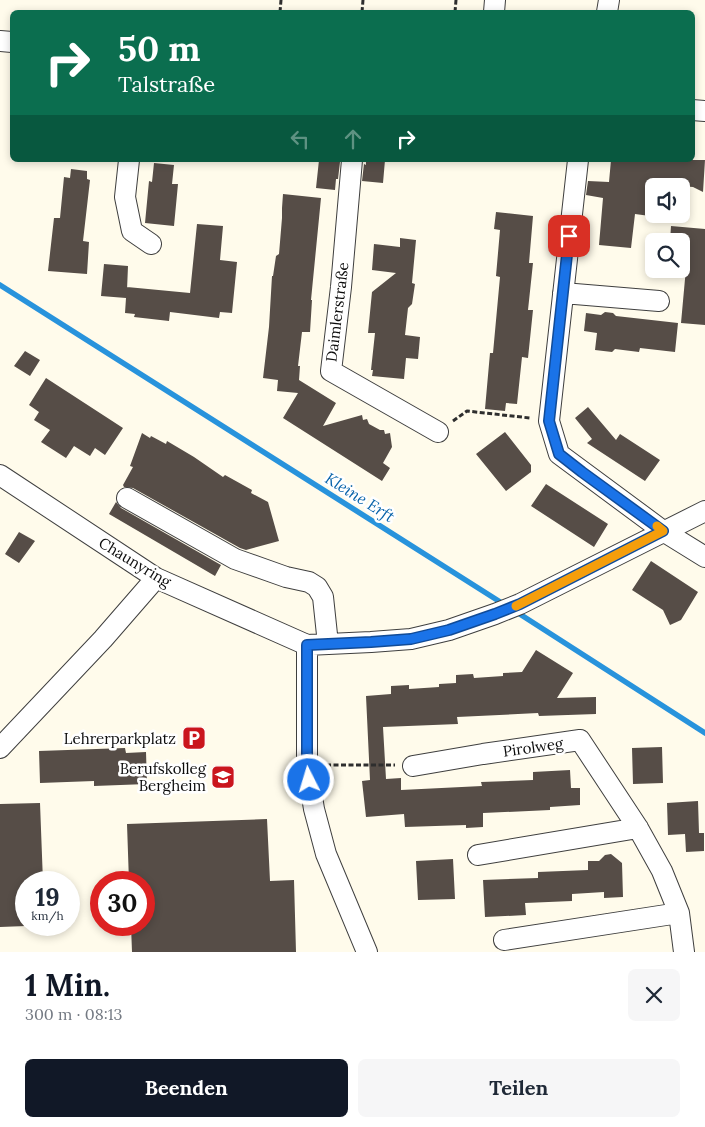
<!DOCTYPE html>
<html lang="de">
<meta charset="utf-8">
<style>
body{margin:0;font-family:Lora,serif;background:#f6f6f7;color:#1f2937;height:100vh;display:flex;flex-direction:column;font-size:19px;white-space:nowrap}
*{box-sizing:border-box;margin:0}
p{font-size:16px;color:#747a83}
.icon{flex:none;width:28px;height:28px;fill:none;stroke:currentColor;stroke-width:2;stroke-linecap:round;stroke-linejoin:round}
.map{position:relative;height:952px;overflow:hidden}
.sheet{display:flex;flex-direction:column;background:#fff;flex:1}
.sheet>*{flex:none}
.top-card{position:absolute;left:10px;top:10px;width:685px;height:152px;border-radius:8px;box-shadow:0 2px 8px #0003;background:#0b6e4f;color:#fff;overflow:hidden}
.controls{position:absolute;left:645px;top:178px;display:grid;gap:10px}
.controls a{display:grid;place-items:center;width:45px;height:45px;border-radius:8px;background:#fff;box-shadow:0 2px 8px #0003;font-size:25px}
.speed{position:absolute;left:15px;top:871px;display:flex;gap:10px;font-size:25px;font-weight:700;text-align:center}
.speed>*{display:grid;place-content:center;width:65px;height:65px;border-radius:50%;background:#fff;box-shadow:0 2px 8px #0003;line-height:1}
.speed small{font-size:12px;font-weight:400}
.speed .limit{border:8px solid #d22;background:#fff;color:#111}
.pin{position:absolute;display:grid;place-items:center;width:42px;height:42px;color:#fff;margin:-21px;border-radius:10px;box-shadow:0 2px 8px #0006}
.me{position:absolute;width:55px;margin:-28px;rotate:355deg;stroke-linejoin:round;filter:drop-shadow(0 0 4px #0008)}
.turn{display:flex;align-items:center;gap:18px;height:105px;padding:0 25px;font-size:22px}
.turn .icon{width:65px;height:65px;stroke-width:2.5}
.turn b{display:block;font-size:35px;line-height:42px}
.lanes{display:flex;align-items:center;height:48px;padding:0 25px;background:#0003;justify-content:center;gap:25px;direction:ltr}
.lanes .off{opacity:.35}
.round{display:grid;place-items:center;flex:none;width:52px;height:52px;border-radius:8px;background:#f6f6f7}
.head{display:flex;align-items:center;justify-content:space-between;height:85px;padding:0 25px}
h1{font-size:30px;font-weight:800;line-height:38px;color:#111827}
.primary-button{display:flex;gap:10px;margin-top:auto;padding:10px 25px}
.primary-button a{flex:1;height:58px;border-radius:8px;background:#111827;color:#fff;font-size:20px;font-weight:800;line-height:58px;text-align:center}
.primary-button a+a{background:#f6f6f7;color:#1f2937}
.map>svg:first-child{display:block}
</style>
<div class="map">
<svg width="705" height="952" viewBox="0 0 705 952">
<rect width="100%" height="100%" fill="#fffbeb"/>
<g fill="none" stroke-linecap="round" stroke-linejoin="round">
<path stroke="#2893dc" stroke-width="5.5" d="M0 285 505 605
M515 611 705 733"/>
</g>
<path fill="#564d47" d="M319 160 340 162 338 179H336L335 190 316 188Z
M366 160H385L383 183 362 181 364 164 366 165Z
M611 160H705L703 192 693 187 667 185V186H653L650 216 635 214 631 248 599 245 603 198 586 195 588 181 609 182Z
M154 163 174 165 172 184H178L174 226 145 223 149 181 152 182Z
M71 169 87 171V179L90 180 83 241 89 242 87 274 48 271 54 218H60L64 177 70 178Z
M283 194 321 198 311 300H312L310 332H302L298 366H300L299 380 336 403 323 426 362 415 363 420 367 419 369 424 380 430H384L385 434 390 433 392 447 383 463 390 468 382 481 283 418 298 393 277 391 278 380 263 378 269 327 272 276H273L276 256 279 254 282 218V208Z
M496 212 533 216 529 263H533L528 310H533L528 358 522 357 517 404 506 403 505 411 485 409 490 353H493L500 277 496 276 500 230 494 229Z
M197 224 223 226 220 260 237 262 232 313 220 312 219 318 170 312 169 321 134 317 135 314 125 313 126 298 101 296 104 264 128 266 127 290V287L190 293Z
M671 226 705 229V325L681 323 687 257 681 256V241H670Z
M400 238 416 240 412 283 415 284 412 304 408 308 405 335 420 337 418 359 406 358 404 379 372 376 373 370H371L375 333H368L372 292 396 273 372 270 374 244 400 247Z
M605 312 613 313 616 316 678 323 675 352 640 348 639 352 615 349 612 352 595 350 597 333 584 331 586 313 601 315Z
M25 351 40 360 30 376 14 366Z
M46 378 123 428 105 455 95 448 90 456 74 446 66 458 41 442 50 430 34 420 39 412 29 405Z
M588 407 616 440 620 434 660 460 645 481 587 443 592 439 575 418Z
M505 432 531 465V472L506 491 476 454Z
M142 433 150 438 151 436 166 444 167 441 194 457 223 477 225 475 252 490 251 493 268 502 279 541 246 550 240 548 133 488 124 487 123 485 133 467 130 466Z
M546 484 608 524 594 547 531 506Z
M116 502 121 508 221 565 215 576 109 514Z
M19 532 35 541 19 563 5 554Z
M651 561 698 592 681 620 670 625 663 610 632 590Z
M536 650 573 673 557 698 596 697V714L539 716 538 713 457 717 458 724 383 727 386 779 401 778V790L482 786 481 782 533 780V772L570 770 571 788H580V805L550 807V810L483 813V827L466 828V825L405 827 404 814 366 817 362 781 370 780 366 696 391 694V686L409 685V689L439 687V684L456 683V675L473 674 474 678 503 676V673L522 672Z
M662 747 663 783 633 784 632 748Z
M125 748 126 753 146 752 147 784 94 786V781L40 783 39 751Z
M698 801 699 833H704V851L686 852 685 834 668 835 667 803Z
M40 803 43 882H26V926L0 927V804Z
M267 819 270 881 294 880 296 952H132L131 925H144V882H129L127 824Z
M611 854 622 863 623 897 604 898V892L572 894V901L525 903 526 915 485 917 483 880 538 878V872L588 870V861H599L605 855Z
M453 859 455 899 418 900 416 861Z"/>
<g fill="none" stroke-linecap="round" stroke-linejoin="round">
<g stroke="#3f3f3f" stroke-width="22">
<path id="minor" d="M494 12 495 0
M607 12 609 0
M0 41 12 42
M692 110 705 111
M129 160 125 197 132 231 151 244
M352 160 341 287 331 371 438 432
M578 160 549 421 559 454 663 531 705 557
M563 293 659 301
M0 475 156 578 307 645 371 642 411 639 449 630 495 614 520 604 705 511
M127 498 235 559 286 577 309 582 317 587 323 597 328 644
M307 645V766L314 809 326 854 367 952
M0 748 103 639 156 578
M413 766 483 754 580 740 638 828 662 871 679 913 684 952
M478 855 638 828
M504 940 679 913"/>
</g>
<path stroke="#2e2e2e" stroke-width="3" stroke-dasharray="5 2.5" stroke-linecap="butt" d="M280 12 281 0
M362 12 363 0
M455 12 456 0
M453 421 467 411 530 418
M326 765H395"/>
<use href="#minor" stroke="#fff" stroke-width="20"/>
</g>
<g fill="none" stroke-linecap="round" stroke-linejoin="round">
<g stroke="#114b97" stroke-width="12">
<path id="route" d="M309 780 307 766V645L371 642 411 639 449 630 495 614 520 604 663 531 582 472 559 454 549 421 569 236"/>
</g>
<use href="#route" stroke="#1a73e8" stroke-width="9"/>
<path stroke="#f59e0b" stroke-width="9" d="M516 606 663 531 657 526"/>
</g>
<defs>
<g id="parking-square" transform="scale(1.25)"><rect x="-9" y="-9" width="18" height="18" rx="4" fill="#ca151d" stroke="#fff"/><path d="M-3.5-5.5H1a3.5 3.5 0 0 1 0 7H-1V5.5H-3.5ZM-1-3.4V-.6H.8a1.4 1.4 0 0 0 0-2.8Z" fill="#fff"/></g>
<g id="school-square" transform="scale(1.25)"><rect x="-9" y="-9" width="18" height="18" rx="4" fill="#ca151d" stroke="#fff"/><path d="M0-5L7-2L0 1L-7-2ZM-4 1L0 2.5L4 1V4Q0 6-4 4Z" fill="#fff"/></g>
</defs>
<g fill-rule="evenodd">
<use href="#parking-square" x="194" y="738"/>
<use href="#school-square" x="223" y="777"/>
</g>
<g text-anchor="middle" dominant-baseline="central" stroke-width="5" stroke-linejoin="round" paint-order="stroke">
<g font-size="15" fill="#0c0c0c" stroke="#fff">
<text transform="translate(337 312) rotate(-83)">Daimlerstraße</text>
<text transform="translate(135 562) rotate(31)">Chaunyring</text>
<text transform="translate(533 747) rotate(-8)">Pirolweg</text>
</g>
<g font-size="15" fill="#0c0c0c" stroke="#fff" text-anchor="end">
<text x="176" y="738">Lehrerparkplatz</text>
<text x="206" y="768">Berufskolleg<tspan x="206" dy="17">Bergheim</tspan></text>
</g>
<g font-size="16" font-style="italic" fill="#0863aa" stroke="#fff">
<text transform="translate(360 497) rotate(32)">Kleine Erft</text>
</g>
</g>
</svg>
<div class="controls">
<a><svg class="icon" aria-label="sound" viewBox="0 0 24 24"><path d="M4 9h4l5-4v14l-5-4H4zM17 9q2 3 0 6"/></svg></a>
<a><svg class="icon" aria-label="search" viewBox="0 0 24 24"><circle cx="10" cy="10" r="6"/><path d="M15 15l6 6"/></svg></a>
</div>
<div class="speed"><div>19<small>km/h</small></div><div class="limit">30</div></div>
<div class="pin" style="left:569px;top:236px;background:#d93025"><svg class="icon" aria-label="arrive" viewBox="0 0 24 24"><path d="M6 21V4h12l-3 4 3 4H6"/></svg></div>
<svg class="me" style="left:309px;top:780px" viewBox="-20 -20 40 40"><circle r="17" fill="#1a73e8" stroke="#fff" stroke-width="3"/><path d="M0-11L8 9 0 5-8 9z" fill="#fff"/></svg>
<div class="top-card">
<div class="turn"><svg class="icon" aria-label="right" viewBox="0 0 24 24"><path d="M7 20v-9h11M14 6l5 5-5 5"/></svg><div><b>50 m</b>Talstraße</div></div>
<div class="lanes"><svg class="icon off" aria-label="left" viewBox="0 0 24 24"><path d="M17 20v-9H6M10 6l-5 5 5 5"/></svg><svg class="icon off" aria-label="ahead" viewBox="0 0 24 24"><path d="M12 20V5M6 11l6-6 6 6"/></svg><svg class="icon" aria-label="right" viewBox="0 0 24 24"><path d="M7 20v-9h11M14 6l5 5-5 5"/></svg></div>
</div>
</div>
<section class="sheet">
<div class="head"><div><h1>1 Min.</h1><p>300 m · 08:13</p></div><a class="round"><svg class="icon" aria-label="close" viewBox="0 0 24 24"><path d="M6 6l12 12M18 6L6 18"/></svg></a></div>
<div class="primary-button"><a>Beenden</a><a>Teilen</a></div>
</section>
